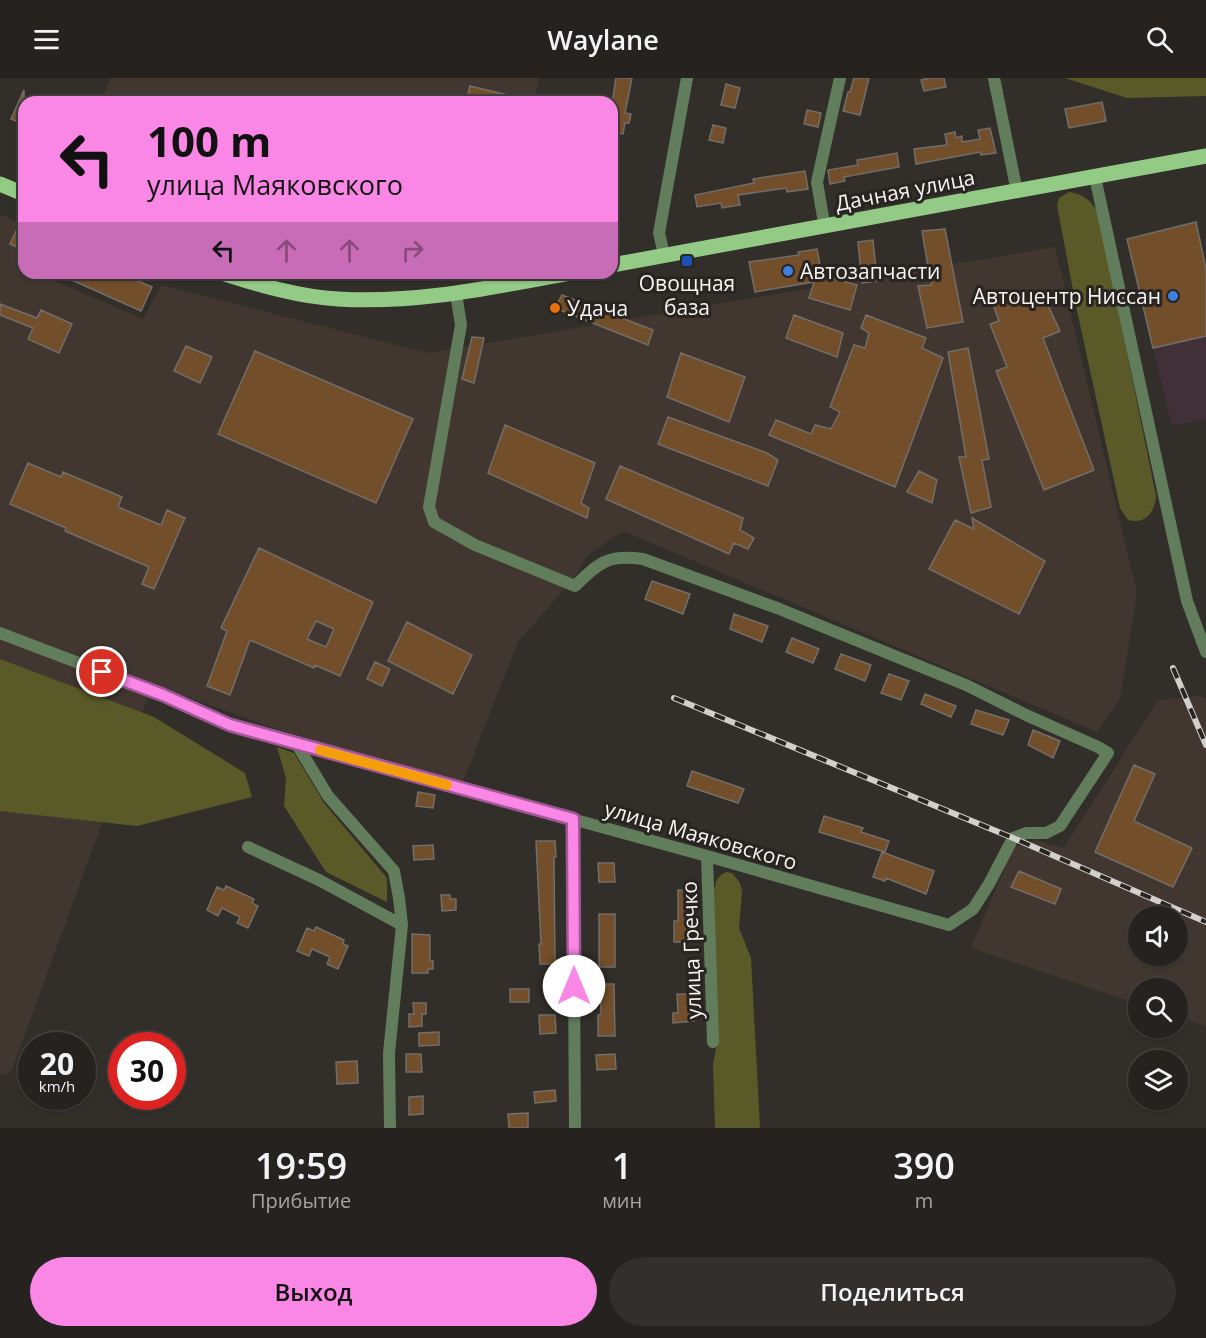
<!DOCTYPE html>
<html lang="ru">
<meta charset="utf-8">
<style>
body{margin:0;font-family:"Open Sans",sans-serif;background:#322f2d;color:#f1f3f6;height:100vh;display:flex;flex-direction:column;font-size:22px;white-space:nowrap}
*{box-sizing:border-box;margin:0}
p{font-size:20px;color:#a4a4a5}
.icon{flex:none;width:33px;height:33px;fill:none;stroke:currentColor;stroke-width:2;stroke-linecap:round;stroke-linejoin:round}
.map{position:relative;height:1050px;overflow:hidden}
.drawer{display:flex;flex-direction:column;background:#262220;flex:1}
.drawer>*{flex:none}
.guide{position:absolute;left:18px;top:18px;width:600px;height:183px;border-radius:18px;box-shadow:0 2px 4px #0004,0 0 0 2px #423f3e;background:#fa87e6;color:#111;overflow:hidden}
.tools{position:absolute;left:1128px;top:828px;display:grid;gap:12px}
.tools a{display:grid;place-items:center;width:60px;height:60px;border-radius:50%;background:#262220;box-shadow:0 2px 4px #0004,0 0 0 2px #423f3e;font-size:30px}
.speed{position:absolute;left:18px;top:954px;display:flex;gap:12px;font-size:30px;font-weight:700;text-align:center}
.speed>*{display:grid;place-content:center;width:78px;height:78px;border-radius:50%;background:#262220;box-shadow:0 2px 4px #0004,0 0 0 2px #423f3e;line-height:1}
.speed small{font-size:15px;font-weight:400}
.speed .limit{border:9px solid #d22;background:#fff;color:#111}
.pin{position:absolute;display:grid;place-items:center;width:51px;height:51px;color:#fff;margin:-26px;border:3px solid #fff;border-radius:50%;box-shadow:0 2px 6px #0007}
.me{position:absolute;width:66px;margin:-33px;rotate:0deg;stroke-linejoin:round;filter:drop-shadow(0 0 4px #0008)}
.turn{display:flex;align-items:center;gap:21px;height:126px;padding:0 30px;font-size:27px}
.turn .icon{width:78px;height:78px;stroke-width:2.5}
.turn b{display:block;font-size:42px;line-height:51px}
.lanes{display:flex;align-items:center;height:57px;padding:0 30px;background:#0003;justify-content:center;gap:30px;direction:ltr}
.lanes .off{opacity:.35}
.eta{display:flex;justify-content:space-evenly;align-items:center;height:102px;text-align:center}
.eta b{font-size:36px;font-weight:600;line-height:42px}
.primary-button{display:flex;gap:12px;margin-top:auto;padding:12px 30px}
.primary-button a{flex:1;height:69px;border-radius:36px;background:#fa87e6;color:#111;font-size:24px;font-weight:600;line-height:69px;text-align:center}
.primary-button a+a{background:#322f2d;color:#f1f3f6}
header{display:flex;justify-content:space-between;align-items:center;height:78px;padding:0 30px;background:#262220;font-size:27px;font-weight:600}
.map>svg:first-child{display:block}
</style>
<header><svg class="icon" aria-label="menu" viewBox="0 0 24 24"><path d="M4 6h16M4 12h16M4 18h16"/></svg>Waylane<svg class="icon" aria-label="search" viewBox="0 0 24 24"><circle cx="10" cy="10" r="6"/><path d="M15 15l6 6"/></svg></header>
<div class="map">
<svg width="1206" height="1050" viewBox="0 0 1206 1050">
<rect width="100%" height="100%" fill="#322e2a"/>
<path fill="#423039" d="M1196 144 1206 191V341L1172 348 1127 161Z"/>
<path fill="#413730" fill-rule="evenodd" d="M110 0H539L534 24H101Z
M0 136 24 147V195H49L48 200 143 241 161 207 428 275 1055 169 1137 515 1120 621 1097 654 623 453 587 478 574 500 518 564 462 706 267 648 153 606 11 994 0 997Z
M1200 618 1206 621V948L1178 939V910H1138V926L971 870 1013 770 1036 762 1064 770 1158 622ZM1138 838H1178V878H1138Z"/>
<path fill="#595a28" d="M1065 0H1206V18L1127 20Z
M1069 114C1084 116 1093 124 1099 137L1156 418C1155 434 1145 447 1128 442L1120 430 1076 228 1057 127 1059 120Z
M0 581 154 639 245 695 252 719 137 748 0 733Z
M277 669 294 675 324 725 387 800V824L326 794 284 728 286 700Z
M726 794 732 795 740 805 742 814 739 850 751 880 760 1050H715L713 986 717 966 714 814C715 805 717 798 726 794Z"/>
<path fill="#724f2a" stroke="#726e69" stroke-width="1.5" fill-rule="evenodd" d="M616 0H632L625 35 631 36 629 45H625L623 56 612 54V25Z
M854 0H869L860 37 843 33 848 14H850Z
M930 0H944L946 9 924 13 921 2Z
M726 6 740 10 735 30 721 27Z
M470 8 524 21V24H466Z
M24 12V46L11 41Z
M1102 24 1106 43 1069 50 1065 31Z
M807 32 821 35 818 49 804 46Z
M713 47 726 50 723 65 709 62Z
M990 50 996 75 981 77 980 74 916 86 914 71 947 67 945 56 955 54 956 60 962 58V64L980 61 978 52Z
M897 75 899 89 844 99 845 103 830 106 828 92 858 87 857 82Z
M805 93 808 111 787 114 786 110 738 117 740 127 722 130 721 125 697 129 695 117 754 105 753 101Z
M24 136V172L10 166Z
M1196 144 1206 191V258L1153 270 1127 161Z
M945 151 963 244 927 250 918 208 931 207 922 153Z
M873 162 877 203 862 205 858 164Z
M817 171 822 197 857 207 850 232 809 220 814 204 755 214 749 184 799 177 798 174Z
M56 195H120L152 209 141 233Z
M1027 215 1032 231 1047 225 1060 253 1043 260 1094 392 1044 412 996 293 1007 289 990 246 999 243 993 226Z
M562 217 653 252 648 267 555 230Z
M0 226 37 240 41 232 72 246 59 275 28 261 33 250 0 237Z
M794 237 843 255 837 279 786 260Z
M866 237 926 260 922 270 943 280 895 409 769 357 776 342 811 356 815 347 831 351 840 334 830 329 854 267 865 270 869 255 861 250Z
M472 259 484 260 474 305 462 301Z
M186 268 212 279 200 305 174 293Z
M968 270 989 381 982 382 991 429 971 435 959 379H966L948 274Z
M255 273 413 341 376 425 218 356Z
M681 275 745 299 729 344 667 319Z
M668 339 767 375 778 382 768 408 658 366Z
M505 347 595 385 581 425 589 430 587 440 488 395Z
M28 385 61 399 63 394 122 419 118 429 161 447 167 432 185 440 154 511 142 506 149 489 65 453 66 450 10 426Z
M620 388 743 440 740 452 754 460 748 471 734 465 729 476 606 421Z
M919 393 937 402 932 425 907 414Z
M972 440 1045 483 1019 536 929 491 955 442 974 451Z
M259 470 373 524 340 598 315 587 314 590 250 562 230 617 207 608 227 553 221 550ZM316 543 334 551 326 569 307 561Z
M652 503 690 516 683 536 645 521Z
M734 536 768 548 762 564 730 551Z
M407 544 472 577 453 616 388 583Z
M792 560 819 571 813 585 786 574Z
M841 576 871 587 865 603 835 591Z
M375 584 390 591 382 608 367 601Z
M889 596 909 603 901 622 881 615Z
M925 616 956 628 951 639 921 626Z
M976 632 1009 642 1003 657 971 646Z
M1033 652 1060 663 1053 680 1028 667Z
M1134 687 1155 696 1134 743 1192 770 1173 809 1095 774Z
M692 693 744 711 738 725 687 708Z
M418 714 435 717 433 730 416 728Z
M824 738 863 750 861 754 889 763 885 774 819 754Z
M536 763H555L556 779H554L555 886H540L539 866H541Z
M433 767 434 781 414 782 413 768Z
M882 774 934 793 926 816 886 800 885 803 873 799Z
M598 785H614L615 804H599Z
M1019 793 1061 811 1055 826 1011 809Z
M226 808 254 821 252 825 258 828 248 850 237 845 240 839 222 830 218 838 207 832 217 809 224 812Z
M678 812 693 813 692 827H689L690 864H674V843H678Z
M441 817H450V821H456V832L442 833Z
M599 836H615V889H599Z
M316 849 344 862 343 866 348 868 338 891 327 886 330 879 312 871 309 878 297 873 307 850 314 853Z
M412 856 430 857V883H433V891H428V895H412Z
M600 906H614L615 958H598V937L601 936Z
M510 911H529V924H510Z
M677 916H693L694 943 673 945V935H678Z
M413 925H426V936H422V948L409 949V936H414Z
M539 937H555L556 955 540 956Z
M439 954V967L419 968V955Z
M406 976H421L422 994H406Z
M615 976 616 991 597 992 596 977Z
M357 983 358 1005 337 1006 336 984Z
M555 1012 556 1023 535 1025 534 1014Z
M423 1018V1036L409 1037V1019Z
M528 1035V1050H509L508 1036Z"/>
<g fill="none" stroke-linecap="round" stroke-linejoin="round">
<path stroke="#627d5b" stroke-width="12" d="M994 0 1015 104
M1095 99 1187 523 1206 574
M823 139 817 104 840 0
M662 168 659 155 687 0
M0 555 163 617 230 647 707 778 949 847 973 831 989 806 1013 760 1026 755H1046L1060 748 1108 675 1098 669 1026 637 966 607 777 530 643 481C608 476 600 484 575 508L475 467 434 444 429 429 461 247 456 216
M296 665 328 718 394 793 399 820 402 847 389 975 390 1050
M573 741 575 1050
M248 769 319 802 402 847
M707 778 713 964"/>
<path stroke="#93ca85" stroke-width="15" d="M0 106 24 116
M612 187 1206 78
M222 195C259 207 300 219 338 221 417 226 493 209 570 195"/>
<g stroke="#d2cfcd" stroke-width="6">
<path id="rail" d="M1173 590 1206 667
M674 620 1013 760 1206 844"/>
</g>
<use href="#rail" stroke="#282421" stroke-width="4" stroke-dasharray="11" stroke-linecap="butt"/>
</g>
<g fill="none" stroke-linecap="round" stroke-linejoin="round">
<g stroke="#a25896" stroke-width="15">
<path id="route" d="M102 594 163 617 230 647 573 741 574 908"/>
</g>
<use href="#route" stroke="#fa87e6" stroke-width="10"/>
<path stroke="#f59e0b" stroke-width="10" d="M320 672 447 707"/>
</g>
<rect fill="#1a4fb4" stroke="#282421" stroke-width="2" x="681" y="177" width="12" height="12" rx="3"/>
<g fill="#3f7fe0" stroke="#282421" stroke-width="2">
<circle cx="788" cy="193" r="6"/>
<circle cx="1173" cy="218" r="6"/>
</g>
<circle fill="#e8710a" stroke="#282421" stroke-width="2" cx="555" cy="230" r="6"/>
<g text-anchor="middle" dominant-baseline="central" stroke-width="6" stroke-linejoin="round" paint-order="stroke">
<g font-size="21" fill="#f7f4f2" stroke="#282421">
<text transform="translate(905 112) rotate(-11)">Дачная улица</text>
<text transform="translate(701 757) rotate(16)">улица Маяковского</text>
<text transform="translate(691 872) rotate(-92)">улица Гречко</text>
</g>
<g font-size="21" fill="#f7f4f2" stroke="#282421" text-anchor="start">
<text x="800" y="193">Автозапчасти</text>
<text x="687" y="205" text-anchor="middle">Овощная<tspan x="687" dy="24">база</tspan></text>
<text x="1161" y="218" text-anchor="end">Автоцентр Ниссан</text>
<text x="567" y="230">Удача</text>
</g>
</g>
</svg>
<div class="tools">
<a><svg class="icon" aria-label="sound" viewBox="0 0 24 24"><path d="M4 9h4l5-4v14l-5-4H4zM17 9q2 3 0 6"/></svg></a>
<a><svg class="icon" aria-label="search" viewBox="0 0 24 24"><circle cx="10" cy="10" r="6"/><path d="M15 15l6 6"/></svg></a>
<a><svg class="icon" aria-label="layers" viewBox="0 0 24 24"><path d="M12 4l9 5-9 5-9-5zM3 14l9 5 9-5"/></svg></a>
</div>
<div class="speed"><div>20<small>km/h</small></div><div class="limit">30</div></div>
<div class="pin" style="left:102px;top:594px;background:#d93025"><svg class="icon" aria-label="arrive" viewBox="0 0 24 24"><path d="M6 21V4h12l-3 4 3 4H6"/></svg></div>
<svg class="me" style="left:574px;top:908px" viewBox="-20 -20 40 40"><circle r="19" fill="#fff"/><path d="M0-13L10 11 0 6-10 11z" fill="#fa87e6"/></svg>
<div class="guide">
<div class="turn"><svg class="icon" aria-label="left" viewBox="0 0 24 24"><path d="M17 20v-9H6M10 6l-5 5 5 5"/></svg><div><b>100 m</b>улица Маяковского</div></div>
<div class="lanes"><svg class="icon" aria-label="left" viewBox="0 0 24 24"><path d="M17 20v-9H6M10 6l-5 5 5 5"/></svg><svg class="icon off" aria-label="ahead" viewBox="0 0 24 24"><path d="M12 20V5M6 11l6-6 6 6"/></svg><svg class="icon off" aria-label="ahead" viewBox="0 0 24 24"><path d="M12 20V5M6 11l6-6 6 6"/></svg><svg class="icon off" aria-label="right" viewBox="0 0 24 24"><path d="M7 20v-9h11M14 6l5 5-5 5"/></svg></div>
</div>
</div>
<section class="drawer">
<div class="eta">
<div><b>19:59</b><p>Прибытие</p></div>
<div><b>1</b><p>мин</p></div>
<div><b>390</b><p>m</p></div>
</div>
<div class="primary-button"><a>Выход</a><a>Поделиться</a></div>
</section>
